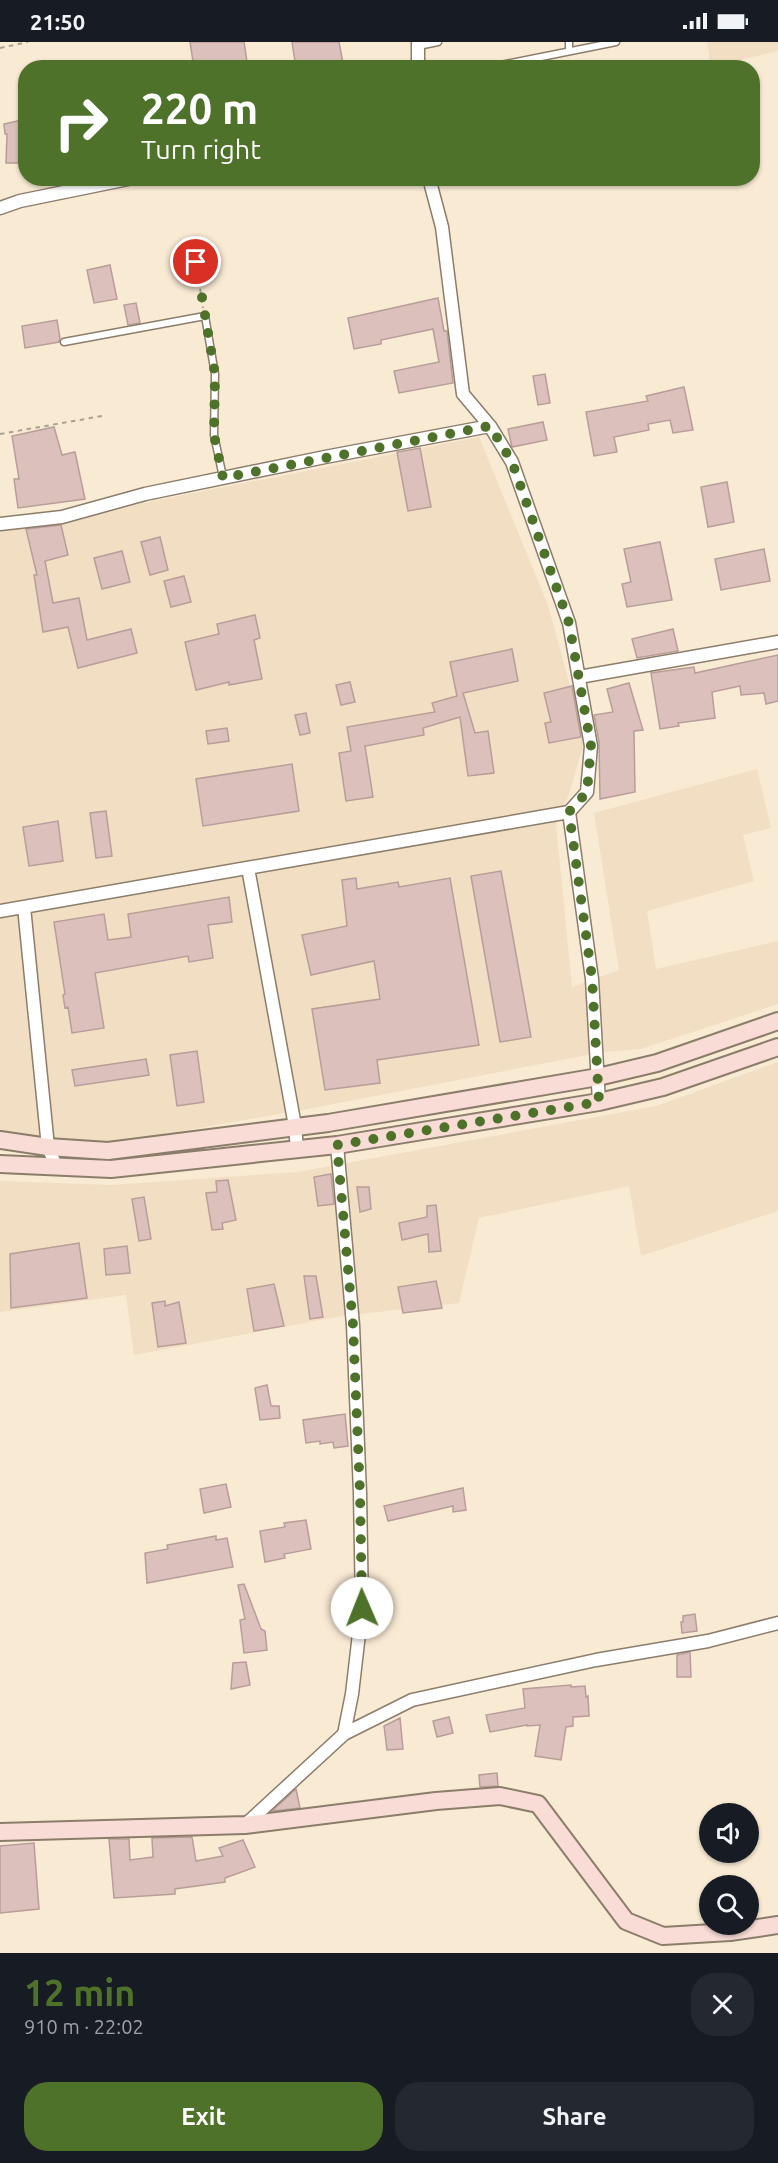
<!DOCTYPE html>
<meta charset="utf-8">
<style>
body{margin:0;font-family:Ubuntu,sans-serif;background:#242831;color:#f1f3f6;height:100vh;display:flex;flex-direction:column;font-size:22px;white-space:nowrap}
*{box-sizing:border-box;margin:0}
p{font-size:20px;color:#9ea1a6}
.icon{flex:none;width:33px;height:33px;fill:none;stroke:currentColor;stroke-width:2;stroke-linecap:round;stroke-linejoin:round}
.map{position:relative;height:1911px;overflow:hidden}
.side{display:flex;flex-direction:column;background:#171b24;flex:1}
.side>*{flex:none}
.top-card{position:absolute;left:18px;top:18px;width:742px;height:126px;border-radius:24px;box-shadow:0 2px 4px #0004;background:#4f722b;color:#fff;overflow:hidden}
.tools{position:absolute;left:699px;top:1761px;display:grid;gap:12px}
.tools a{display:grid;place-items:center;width:60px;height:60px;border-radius:50%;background:#171b24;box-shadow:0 2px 4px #0004;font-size:30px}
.pin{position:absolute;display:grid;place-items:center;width:51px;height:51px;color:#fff;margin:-26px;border:3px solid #fff;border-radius:50%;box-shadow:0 2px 6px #0007}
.me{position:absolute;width:66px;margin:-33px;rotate:359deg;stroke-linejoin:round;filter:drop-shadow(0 0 4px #0008)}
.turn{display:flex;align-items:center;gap:21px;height:126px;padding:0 24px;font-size:27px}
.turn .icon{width:78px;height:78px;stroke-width:2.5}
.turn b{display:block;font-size:42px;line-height:51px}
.round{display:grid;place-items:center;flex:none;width:63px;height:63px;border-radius:24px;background:#242831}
.overview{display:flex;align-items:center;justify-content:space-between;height:102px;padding:0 24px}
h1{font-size:36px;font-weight:700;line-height:45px;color:#4f722b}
.primary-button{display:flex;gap:12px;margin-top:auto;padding:12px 24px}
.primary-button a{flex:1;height:69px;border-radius:24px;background:#4f722b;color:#fff;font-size:24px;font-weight:700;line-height:69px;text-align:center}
.primary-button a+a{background:#242831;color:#f1f3f6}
.status{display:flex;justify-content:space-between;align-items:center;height:42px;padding:0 30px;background:#171b24;direction:ltr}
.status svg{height:16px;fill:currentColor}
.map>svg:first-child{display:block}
</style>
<div class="status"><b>21:50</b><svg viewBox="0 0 49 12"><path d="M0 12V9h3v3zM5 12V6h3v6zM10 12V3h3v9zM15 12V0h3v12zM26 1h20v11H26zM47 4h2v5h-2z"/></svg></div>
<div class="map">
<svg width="778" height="1911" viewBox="0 0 778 1911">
<rect width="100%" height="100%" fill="#f9ead4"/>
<path fill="#f2dec2" d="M707 0H778V9L711 25Z
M479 395 548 563 585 698 568 755 556 782 572 945 619 928 594 771 757 727 771 786 743 793 754 839 647 869 656 927 778 899V962L641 1007 603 1010 313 1066 110 1102 0 1096V489Z
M778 1020V1169L641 1214 629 1144 479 1176 459 1261 342 1274 134 1313 126 1253 0 1270V1139L112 1143 298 1130 656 1064Z"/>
<path fill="#dcc0bb" stroke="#b89d99" stroke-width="1.5" d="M190 0H244L248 26H194Z
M292 0H339L343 21 314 26H296Z
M26 77 25 121H6L7 92H5L4 82Z
M110 223 117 257 94 261 87 228Z
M438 256 444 289H447L453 341 399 351 394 329 439 320 433 287 381 298V302L354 307 348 276Z
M136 261 140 281 128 283 124 263Z
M57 278 60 296 59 300 25 306 22 284Z
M545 332 550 361 538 363 533 334Z
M684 345 693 388 673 391 670 378 648 382 649 388 614 395 617 410 594 414 586 370 648 359 646 354Z
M543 380 547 398 512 405 508 387Z
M54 385 62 413 75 410 85 457 18 466 14 437H19L12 394Z
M420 406 431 465 408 469 397 410Z
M727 440 734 480 708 485 701 445Z
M61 483 68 513 45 519 53 561 79 556 87 598 131 587 137 611 78 626 68 585 43 590 34 533H37L26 487Z
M160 495 168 528 150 533 141 500Z
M660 500 672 558 627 565 622 542 631 540 624 507Z
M764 507 770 539 721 548 715 517Z
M122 509 130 540 102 547 94 516Z
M184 534 191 560 171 565 164 539Z
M255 573 260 596 254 598 262 637 229 643V640L196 648 185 600 219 592 217 582Z
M673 587 678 609 637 616 632 597Z
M512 607 518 639 463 651 475 691 488 689 494 731 468 734 460 675 423 686 424 693 365 704 373 755 346 759 339 711 351 709 347 685 435 670 432 661 457 654 450 620Z
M778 613V659L766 662 764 651 741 653 740 644 712 650 715 676 678 681 679 684 660 687 651 631 694 625 695 631Z
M350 640 355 660 341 663 336 643Z
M629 641 643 688 634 689 635 750 600 757 599 700 594 673 613 670 607 647Z
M572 644 581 695 549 701 545 681 551 680 544 651Z
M306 671 310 691 300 693 295 673Z
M227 686 229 699 208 702 206 689Z
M292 722 299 769 203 784 196 737Z
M106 769 112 814 96 816 90 771Z
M58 779 63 819 29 824 23 785Z
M501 829 531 995 500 1000 471 834Z
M356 836 357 847 398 840 399 845 450 836 479 1003 377 1018 380 1041 325 1048 312 967 380 957 374 919 311 933 302 893 347 884 342 838Z
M229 855 232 880 208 883 213 916 189 920 188 914 95 931 104 986 72 991 68 965 65 966 63 953 65 952 54 880 104 872 108 898 131 895 128 872Z
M197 1009 204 1060 177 1064 170 1013Z
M146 1017 149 1033 75 1044 72 1028Z
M331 1132 334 1162 318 1164 314 1135Z
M228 1138 236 1178 222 1181 223 1187 212 1188 206 1151 217 1150 216 1139Z
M357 1145H369L371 1167 360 1170Z
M144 1155 151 1197 139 1199 132 1157Z
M436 1163 441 1209 429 1210 428 1192 402 1198 399 1181 427 1175V1164Z
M79 1201 87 1256 11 1266 10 1212Z
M127 1204 130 1231 106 1233 104 1207Z
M304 1234H316L323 1275 310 1277Z
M436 1239 442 1266 403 1271 398 1245Z
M274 1242 284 1284 254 1289 247 1247Z
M165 1259V1264L179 1260 186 1301 158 1305 152 1261Z
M267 1343 271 1364H279L280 1376 260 1378 255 1346Z
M345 1372 348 1404 334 1406 333 1400 320 1402V1399L306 1401 303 1378Z
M226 1442 231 1465 204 1471 200 1447Z
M463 1446 466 1468 453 1470V1464L388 1479 384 1464Z
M306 1478 311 1507 284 1512 285 1516 265 1520 260 1489 285 1485 284 1481Z
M216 1494V1498L227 1496 233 1525 147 1541 145 1511 168 1507 167 1503Z
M244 1542 261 1587 265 1589 267 1608 244 1611 240 1578 245 1577 238 1543Z
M695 1572 697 1589 682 1591 681 1580H683V1574Z
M690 1610 691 1635H677V1613Z
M246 1620 250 1643 231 1647 233 1621Z
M571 1643V1645L585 1644 586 1655 588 1654 589 1674 573 1675V1684L566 1685 561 1718 535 1714 540 1683 527 1684V1683L490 1690 486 1673 525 1666 523 1647Z
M449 1675 453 1691 437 1695 433 1679Z
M400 1676 403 1707 387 1708 384 1684Z
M497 1731 498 1744 480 1745 479 1733Z
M296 1747 300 1766 272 1769Z
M192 1795 196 1819 223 1814 219 1806 243 1798 255 1825 225 1836V1840L175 1847V1852L114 1856 109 1797H129L130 1818 153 1815 152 1796Z
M34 1801 39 1867 0 1871V1804Z"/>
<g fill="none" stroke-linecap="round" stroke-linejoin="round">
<g stroke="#8b7d6a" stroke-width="9">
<path id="lane" d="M569 0V9
M418 4 438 0
M486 26 616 0
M64 300 205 274 215 332 214 393 223 435"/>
</g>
<g stroke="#8b7d6a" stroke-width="15">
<path id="street" d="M418 26V0
M0 166 20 159 133 136
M0 482 62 475 145 452 325 415 490 384
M579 635 778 600
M569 770 592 937 599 1060
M248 826 295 1084 297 1107
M24 865 48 1105 56 1124
M0 869 569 770 587 750 591 704 569 581 512 420 490 384 463 352 442 185 429 136
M344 1692 412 1658 596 1618 708 1599 778 1581
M245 1783 344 1692 352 1652 362 1566 360 1451 353 1283 337 1103"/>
</g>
<g stroke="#8b7d6a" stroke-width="20">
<path id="secondary" d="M0 1098 48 1105 108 1109 328 1081 598 1035 657 1021 778 979
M0 1122 111 1127 337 1103 599 1060 663 1045 778 1005
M0 1790 245 1783 436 1759 500 1754 538 1762 626 1879 663 1894 730 1890 778 1883"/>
</g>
<path stroke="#aba08f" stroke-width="2" stroke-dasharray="4.5 4.5" stroke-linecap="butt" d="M0 6 28 0
M196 220 203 266
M0 392 102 374"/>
<use href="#lane" stroke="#fff" stroke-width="6"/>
<use href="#street" stroke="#fff" stroke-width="12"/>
<use href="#secondary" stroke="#f8dcd5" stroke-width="16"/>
</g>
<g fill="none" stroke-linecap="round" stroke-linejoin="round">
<path stroke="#4f722b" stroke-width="10" stroke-dasharray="0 18" d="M196 220 215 332 214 393 223 436 490 384 512 420 569 581 591 704 587 750 569 770 592 936 599 1060 337 1103 353 1283 360 1451 362 1566"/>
</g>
</svg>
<div class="tools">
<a><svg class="icon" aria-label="sound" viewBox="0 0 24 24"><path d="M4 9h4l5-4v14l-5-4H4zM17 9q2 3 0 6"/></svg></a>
<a><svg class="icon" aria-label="search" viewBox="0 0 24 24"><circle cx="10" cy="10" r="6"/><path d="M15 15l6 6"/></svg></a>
</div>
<div class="pin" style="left:196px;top:220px;background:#d93025"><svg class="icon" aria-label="arrive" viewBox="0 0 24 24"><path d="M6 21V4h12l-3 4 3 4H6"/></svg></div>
<svg class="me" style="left:362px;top:1566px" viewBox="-20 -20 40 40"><circle r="19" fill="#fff"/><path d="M0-13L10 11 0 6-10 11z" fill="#4f722b"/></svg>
<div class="top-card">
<div class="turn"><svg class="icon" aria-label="right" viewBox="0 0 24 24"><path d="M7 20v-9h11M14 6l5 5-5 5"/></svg><div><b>220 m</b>Turn right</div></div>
</div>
</div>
<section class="side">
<div class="overview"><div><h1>12 min</h1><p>910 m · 22:02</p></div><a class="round"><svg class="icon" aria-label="close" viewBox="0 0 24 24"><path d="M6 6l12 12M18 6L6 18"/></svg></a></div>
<div class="primary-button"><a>Exit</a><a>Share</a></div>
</section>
